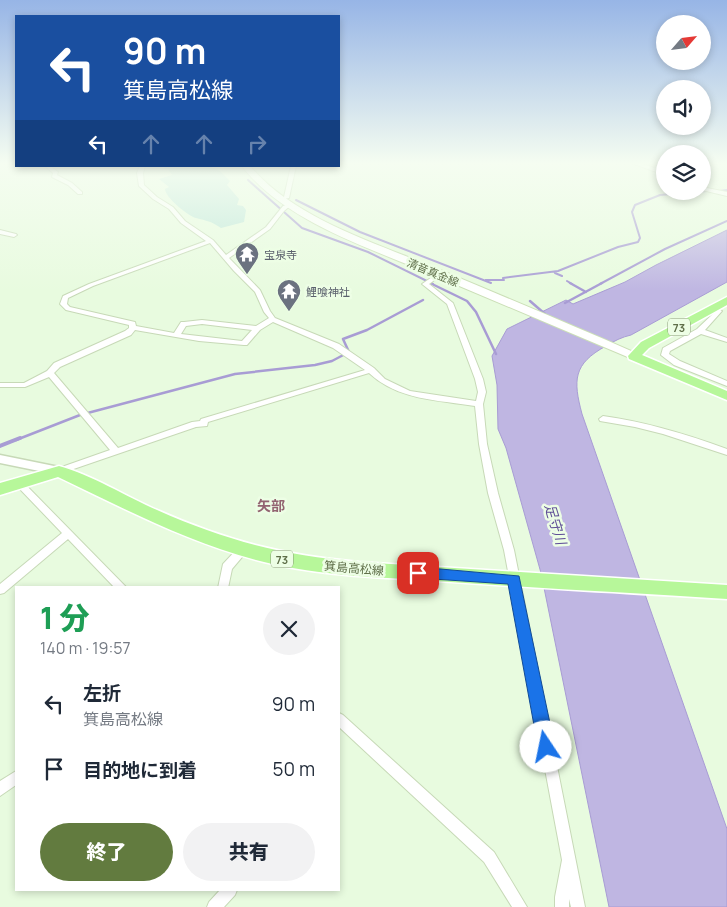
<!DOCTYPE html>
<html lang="ja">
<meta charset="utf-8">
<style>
body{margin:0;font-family:Manrope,"Noto Sans JP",sans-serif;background:#f2f2f3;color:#1f2937;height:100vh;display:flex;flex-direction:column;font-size:19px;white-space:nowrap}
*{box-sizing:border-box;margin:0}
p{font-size:16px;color:#747a83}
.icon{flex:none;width:28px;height:28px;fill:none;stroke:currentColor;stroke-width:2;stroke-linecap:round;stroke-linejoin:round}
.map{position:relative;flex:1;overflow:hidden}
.sheet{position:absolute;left:15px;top:586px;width:325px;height:305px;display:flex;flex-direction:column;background:#fff;border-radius:0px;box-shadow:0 2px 8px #0003}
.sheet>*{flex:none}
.guide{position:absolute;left:15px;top:15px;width:325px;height:152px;border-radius:0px;box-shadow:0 2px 8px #0003;background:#1a4fa0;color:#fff;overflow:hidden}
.needle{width:32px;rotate:62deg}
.fabs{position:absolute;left:656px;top:15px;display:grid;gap:10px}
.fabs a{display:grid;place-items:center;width:55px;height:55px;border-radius:50%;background:#fff;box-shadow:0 2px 8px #0003;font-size:25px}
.pin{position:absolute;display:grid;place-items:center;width:42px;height:42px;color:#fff;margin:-21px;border-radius:10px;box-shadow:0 2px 8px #0006}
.me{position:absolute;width:55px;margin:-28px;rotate:349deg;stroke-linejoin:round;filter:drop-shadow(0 0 4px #0008)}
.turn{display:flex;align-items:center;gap:18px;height:105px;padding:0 25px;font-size:22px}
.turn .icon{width:65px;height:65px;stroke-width:2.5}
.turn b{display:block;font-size:35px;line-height:42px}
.lanes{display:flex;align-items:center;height:48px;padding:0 25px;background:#0003;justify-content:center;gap:25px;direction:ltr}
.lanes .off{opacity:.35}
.round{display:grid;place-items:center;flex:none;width:52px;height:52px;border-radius:26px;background:#f2f2f3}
.summary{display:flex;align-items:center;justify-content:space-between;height:85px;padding:0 25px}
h1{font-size:30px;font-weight:800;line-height:38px;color:#1e9e55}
.cta{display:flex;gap:10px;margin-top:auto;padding:10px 25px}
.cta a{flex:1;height:58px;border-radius:30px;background:#627b3f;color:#fff;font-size:20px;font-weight:800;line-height:58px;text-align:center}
.cta a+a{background:#f2f2f3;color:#1f2937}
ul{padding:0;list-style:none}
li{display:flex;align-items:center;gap:15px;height:65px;padding:0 25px}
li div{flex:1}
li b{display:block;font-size:19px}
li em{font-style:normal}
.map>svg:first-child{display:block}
</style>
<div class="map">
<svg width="727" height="907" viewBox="0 0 727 907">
<rect width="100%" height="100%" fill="#e8fbdf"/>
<path fill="#bfe7d9" d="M164 166 212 167 220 171 230 181 227 185 239 199 237 205 243 206 246 210 244 222 221 228C211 221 207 221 196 218 188 216 165 197 165 189L169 187 159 179 172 175 168 169H162L165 168Z"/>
<path fill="#bfb6e2" stroke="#a89cd4" d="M727 230V282L631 335C622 337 614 341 606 346 573 364 573 380 582 414L727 829V907H609L541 573 506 448 498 429 497 385 492 356 507 329 566 300 573 304 625 282 656 265Z"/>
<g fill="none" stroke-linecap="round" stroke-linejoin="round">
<path stroke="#a89cd4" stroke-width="2" d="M248 180 302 228 368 252 433 284
M720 191 727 190
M296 200 360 232 491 283
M555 273 562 276
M503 278 558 271 618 247 638 242 640 238 632 212 635 205 660 195 707 191
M486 280H504
M567 281 572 284
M600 284 665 249 727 221"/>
<path stroke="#a89cd4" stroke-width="2.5" d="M430 283 467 301 476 312 496 354
M570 283 586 292
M530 301 545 314
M565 303 602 283
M16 440 80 415 235 374 315 365 332 361 349 352 343 339 367 330 423 300"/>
<path stroke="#a89cd4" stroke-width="4" d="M0 446 20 438"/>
<g stroke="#c7d9b7" stroke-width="2">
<path id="minor" d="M634 164H642L665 171V175Z
M45 166H50L58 172 57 175 72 183 82 192V194H78L68 185 52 177 53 173Z
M140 166H145L143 173 144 185 157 197 173 207 185 221 213 240 226 255 266 227 283 206 290 204V206L284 211 270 229 229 258 260 290 270 311 275 318 339 344 374 368 385 379 410 391 476 401 478 392 475 379 447 304 422 284 438 273H442L443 274 429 284 453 303 483 379 486 392 483 404 487 444 498 493 514 550 585 907H571L569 899V907H555V897L562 860 504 550 488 493 479 444 475 406C437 400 398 400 369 373L208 422 207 426 196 427 59 474 56 473 55 471 56 469 110 450 49 377 25 387H0V383H24L47 371 54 363 125 331 129 328V325L66 310 60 304 63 296 89 284 206 241 181 223 169 209 153 199 139 186 137 173ZM210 243 234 271 255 292 264 312 269 318 256 326 202 320 184 322H181L174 333 136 326 135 322 70 307 67 304 68 298 93 286ZM273 322 333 348 365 370 201 419 200 421 192 422 118 448 54 373 60 367 131 335 135 330 199 341 244 345H247L260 330ZM202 324 252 330 242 341 181 334 186 326Z
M291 166H296L289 198 278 200V198L284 197Z
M702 187 727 192V196L702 190Z
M0 230 16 234 17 235 14 237 0 234Z
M713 306 722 311 705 330 727 338V342L701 334 670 351 669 354 680 361 727 381V386L674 365 661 355 663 348 697 329 715 312 710 308Z
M603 416C646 422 686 434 727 449V455L663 434 635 427 600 421 599 419Z
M18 479 21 480 127 588H115L68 539 4 593 0 594V584L62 533 15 484 13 482 15 480Z
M243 546 247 547 248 550 232 569 228 588H218L223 564 239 547Z
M339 713 343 715 494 852 527 907H512L484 862 339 727Z
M16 771V785L0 796V781Z
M220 890H237L235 895 224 907H207L209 902Z"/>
</g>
<g stroke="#c7d9b7" stroke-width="3">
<path id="tertiary" d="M0 455 59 467 65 471 59 475 0 463Z"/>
</g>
<g stroke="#cbdfb7" stroke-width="2">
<path id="secondary" d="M242 166H250C294 219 376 243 438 269 505 297 572 325 638 354L640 356 638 358H630C566 331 502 304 438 277 375 250 284 222 242 166Z"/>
</g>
<g stroke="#fff" stroke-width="3">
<path id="primary" d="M727 297V305L649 348 642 355 727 391V400L629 359 628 356 641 342Z
M59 466C90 474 127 497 157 510 227 541 282 555 359 562L727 585V599C630 593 533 588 436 581 379 577 320 576 264 562 191 544 125 509 58 477L0 495V483Z"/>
</g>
<use href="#minor" fill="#fff" fill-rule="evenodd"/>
<use href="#tertiary" fill="#fff" fill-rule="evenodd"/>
<use href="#secondary" fill="#fff" fill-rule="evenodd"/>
<use href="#primary" fill="#b7f79a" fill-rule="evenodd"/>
</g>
<linearGradient id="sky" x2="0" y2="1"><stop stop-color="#97b5e6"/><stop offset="0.56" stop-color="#f5fdf1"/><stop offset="1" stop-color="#f5fdf1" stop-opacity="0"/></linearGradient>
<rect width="727" height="291" fill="url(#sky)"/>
<path fill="#1a73e8" stroke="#114b97" d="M418 567 519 576 555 747 552 752 546 755 541 752 538 747 508 584 418 578 413 576 411 573 413 569Z"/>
<defs>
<g id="temple-pin" transform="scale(1.25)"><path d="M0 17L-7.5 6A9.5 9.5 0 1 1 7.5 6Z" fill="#6b7280" stroke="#edfee5"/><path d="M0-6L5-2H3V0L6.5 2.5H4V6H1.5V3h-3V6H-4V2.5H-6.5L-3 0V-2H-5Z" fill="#fff"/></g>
</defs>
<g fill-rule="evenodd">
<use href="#temple-pin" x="247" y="254"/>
<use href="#temple-pin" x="289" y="291"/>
</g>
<g text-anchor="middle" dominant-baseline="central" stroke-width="5" stroke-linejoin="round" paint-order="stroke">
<g font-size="11" fill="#5b616d" stroke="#edfee5" text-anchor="start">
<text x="264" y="254">宝泉寺</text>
<text x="306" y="291">鯉喰神社</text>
</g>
<g font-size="11" fill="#5f6f49" stroke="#edfee5">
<text transform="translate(433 272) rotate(23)">清音真金線</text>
</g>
<g fill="#edfee5" stroke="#8a9a78" stroke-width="1">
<rect x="668" y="318.5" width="22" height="17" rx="4"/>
<rect x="271" y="550.5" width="22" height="17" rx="4"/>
</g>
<g font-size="11" font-weight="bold" fill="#5f6f49">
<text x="679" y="327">73</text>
<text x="282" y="559">73</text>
</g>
<g font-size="12" fill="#5f6f49" stroke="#edfee5">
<text transform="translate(354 568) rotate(5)">箕島高松線</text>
</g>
<g font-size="14" font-weight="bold" fill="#936471" stroke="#edfee5">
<text x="271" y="505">矢部</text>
</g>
<g font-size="14" font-style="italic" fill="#5e4d96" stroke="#edfee5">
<text transform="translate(556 524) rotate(73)">足守川</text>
</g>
</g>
</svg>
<div class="fabs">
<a><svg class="needle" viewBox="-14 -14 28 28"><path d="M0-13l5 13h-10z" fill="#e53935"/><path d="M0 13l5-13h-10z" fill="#747a83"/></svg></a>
<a><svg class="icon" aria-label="sound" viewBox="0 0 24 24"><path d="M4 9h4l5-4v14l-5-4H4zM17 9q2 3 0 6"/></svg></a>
<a><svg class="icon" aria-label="layers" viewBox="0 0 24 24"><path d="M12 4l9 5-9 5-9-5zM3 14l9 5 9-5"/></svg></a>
</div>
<div class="pin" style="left:418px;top:573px;background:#d93025"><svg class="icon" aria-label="arrive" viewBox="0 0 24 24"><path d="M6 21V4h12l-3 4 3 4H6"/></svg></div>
<svg class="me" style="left:546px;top:747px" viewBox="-20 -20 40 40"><circle r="19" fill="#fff"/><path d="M0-13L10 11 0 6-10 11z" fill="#1a73e8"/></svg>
<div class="guide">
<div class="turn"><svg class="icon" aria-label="left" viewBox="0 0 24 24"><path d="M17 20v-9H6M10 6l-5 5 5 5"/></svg><div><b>90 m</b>箕島高松線</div></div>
<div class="lanes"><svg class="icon" aria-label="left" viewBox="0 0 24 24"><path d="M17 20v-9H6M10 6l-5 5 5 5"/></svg><svg class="icon off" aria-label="ahead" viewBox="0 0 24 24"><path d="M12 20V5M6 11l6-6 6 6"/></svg><svg class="icon off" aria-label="ahead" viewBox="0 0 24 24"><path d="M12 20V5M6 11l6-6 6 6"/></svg><svg class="icon off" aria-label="right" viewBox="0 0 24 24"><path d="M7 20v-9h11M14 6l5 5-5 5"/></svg></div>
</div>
<section class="sheet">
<div class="summary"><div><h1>1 分</h1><p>140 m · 19:57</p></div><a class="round"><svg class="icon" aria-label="close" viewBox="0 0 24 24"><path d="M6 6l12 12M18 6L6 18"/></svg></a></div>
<ul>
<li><svg class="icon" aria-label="left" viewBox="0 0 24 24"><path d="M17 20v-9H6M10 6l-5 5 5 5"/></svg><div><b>左折</b><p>箕島高松線</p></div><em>90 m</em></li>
<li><svg class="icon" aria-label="arrive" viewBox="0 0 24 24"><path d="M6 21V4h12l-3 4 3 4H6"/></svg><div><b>目的地に到着</b></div><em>50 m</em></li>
</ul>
<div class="cta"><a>終了</a><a>共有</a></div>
</section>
</div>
